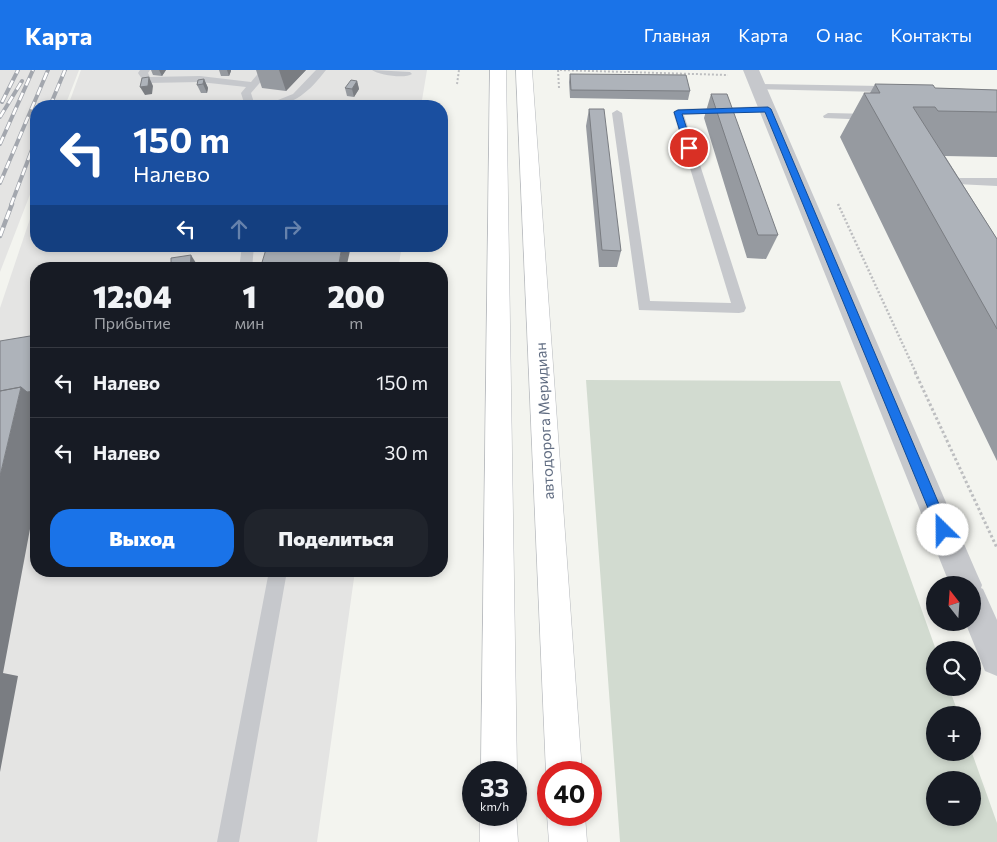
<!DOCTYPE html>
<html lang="ru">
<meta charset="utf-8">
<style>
body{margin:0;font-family:Commissioner,sans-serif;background:#20242c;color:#f1f3f6;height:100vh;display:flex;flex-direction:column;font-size:19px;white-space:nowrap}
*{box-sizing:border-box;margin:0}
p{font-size:16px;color:#9ea1a6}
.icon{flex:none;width:28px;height:28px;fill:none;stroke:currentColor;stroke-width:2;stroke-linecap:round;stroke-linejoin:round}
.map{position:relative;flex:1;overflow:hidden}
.panel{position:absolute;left:30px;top:192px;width:418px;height:315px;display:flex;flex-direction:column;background:#171b24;border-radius:20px;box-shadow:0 2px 8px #0003}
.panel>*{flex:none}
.hud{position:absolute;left:30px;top:30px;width:418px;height:152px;border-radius:20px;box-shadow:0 2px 8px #0003;background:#1a4fa0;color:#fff;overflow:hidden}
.needle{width:32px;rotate:343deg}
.tools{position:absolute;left:926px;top:506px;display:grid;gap:10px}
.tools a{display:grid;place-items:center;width:55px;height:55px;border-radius:50%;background:#171b24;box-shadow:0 2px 8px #0003;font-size:25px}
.speed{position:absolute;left:462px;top:691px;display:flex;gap:10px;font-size:25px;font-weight:700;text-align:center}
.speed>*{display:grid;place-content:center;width:65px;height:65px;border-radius:50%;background:#171b24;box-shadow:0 2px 8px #0003;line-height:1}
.speed small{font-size:12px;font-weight:400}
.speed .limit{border:8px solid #d22;background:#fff;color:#111}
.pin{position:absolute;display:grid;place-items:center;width:42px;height:42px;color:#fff;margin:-21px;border:2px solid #fff;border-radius:50%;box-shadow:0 1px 5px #0007}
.me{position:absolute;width:55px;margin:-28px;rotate:337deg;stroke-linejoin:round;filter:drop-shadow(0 0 4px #0008)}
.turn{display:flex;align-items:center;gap:18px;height:105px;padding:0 20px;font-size:22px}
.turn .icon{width:65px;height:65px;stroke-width:2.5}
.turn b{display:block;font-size:35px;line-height:42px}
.lanes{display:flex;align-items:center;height:48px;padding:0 20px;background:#0003;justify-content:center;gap:25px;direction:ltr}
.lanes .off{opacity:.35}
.eta{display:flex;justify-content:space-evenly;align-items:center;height:85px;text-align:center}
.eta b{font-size:30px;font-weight:800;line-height:35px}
.button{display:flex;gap:10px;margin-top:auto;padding:10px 20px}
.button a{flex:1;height:58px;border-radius:20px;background:#1a73e8;color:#fff;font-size:20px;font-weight:800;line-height:58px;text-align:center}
.button a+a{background:#20242c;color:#f1f3f6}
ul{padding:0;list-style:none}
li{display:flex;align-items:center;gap:15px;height:70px;padding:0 20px;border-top:1px solid #363941}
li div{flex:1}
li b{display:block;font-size:19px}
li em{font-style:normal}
header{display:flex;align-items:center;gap:30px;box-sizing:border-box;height:70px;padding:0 25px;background:#1a73e8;color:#fff}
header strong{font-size:24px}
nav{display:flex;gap:28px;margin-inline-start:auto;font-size:18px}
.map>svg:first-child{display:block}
</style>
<header>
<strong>Карта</strong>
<nav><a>Главная</a><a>Карта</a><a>О нас</a><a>Контакты</a></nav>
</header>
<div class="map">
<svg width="997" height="772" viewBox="0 0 997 772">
<rect width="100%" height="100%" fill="#f3f4ef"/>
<path fill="#e4e4e3" d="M0 0H79L65 36H36V109L0 202Z
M81 0H427L421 36H68Z
M36 131V176H402L398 199H36V501H355L317 772H0V238Z"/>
<path fill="#d2dbd0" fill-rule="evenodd" d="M586 310 840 311 936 580 935 618H949L959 645H935V682L972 683 997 753V772H620ZM935 710H972V748H935Z"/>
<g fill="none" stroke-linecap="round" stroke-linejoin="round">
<g stroke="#b6b9bd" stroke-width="1">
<path id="primary" d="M490 0H506L517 702 516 705V702H481Z
M516 0H532L582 702H549V710L546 702Z
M516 741 518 772H480V745H516Z
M549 741V745H585L587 772H549L547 745Z"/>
</g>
<path stroke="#bdbec0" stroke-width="2" stroke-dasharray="2 2" stroke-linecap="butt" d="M457 14 459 0
M559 18 558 0 728 5"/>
<path stroke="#bdbec0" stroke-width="2.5" stroke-dasharray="2 2" stroke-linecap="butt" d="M838 134 916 303"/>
<path stroke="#bdbec0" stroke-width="3" stroke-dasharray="2.5 2.5" stroke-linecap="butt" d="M915 302 997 478"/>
<path fill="#c6c8cc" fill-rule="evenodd" d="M140 0H150L148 3 150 7 200 6 251 12 261 0H271L251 23 255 36H245L241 23 246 17 200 12 147 13 144 12 138 3Z
M316 0H326C310 21 294 36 267 36L268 34 293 24Z
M372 0 410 2 412 4C405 9 379 5 372 0Z
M758 14 882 16 887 19 882 22 755 19 753 17Z
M768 36 773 39 772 41 684 45 746 238 744 242 739 243 639 240 612 43 617 40 622 43 650 231 731 233 673 42 678 39Z
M828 43 873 44 878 47 873 50 824 48 823 46Z
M940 108H997V116L936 113 934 111Z
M242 176H254L252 199H239Z
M269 501H287L239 772H217Z"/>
<path fill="#c6c8cc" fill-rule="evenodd" d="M743 0H759L977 504 982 515 981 518 983 519 997 550V606L985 601 965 552H972V515H950Z"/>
<use href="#primary" fill="#fff" fill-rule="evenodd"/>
<g stroke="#a3a7ae" stroke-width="4">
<path id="rail-far1" d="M2 32 18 0
M50 36 65 0
M0 47 22 11
M0 74 33 0
M0 113 48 0
M11 135 36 69"/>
</g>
<g stroke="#a3a7ae" stroke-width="4.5">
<path id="rail" d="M0 166 12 134"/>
</g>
<use href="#rail-far1" stroke="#fff" stroke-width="2.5" stroke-dasharray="8" stroke-linecap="butt"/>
<use href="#rail" stroke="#fff" stroke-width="3" stroke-dasharray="9" stroke-linecap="butt"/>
</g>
<path fill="#969aa0" d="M151 0H166L162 6 153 5Z
M219 0H231V1L229 6H221Z
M256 0H306L286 21 262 18Z
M570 4 690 21 688 30 570 28 569 12Z
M204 9 208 18 207 23H201L197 15Z
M357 11 359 19 354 27 347 26 345 18Z
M875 14 935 18 997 20V87L945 86 997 169V391L840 67 864 23H870Z
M711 24 778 165 766 189 747 188 704 48Z
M589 39 621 181 617 197H599L586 56Z"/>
<path fill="#7a7d82" d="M159 0H166L162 6Z
M227 0H231V1L229 6Z
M279 0H306L286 21Z
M149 7 153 16 152 24 145 25 140 17Z
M204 9 208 18 207 23 203 14Z
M357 11 359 19 354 27 352 19Z
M342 176H351L346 199H338Z
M191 185 196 193V199H190Z
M21 317 36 321V427L3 603 18 606 0 702V406Z"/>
<path fill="#aeb3ba" stroke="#7a7d82" d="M570 4 686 5 690 21 571 20Z
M149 7 148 16 140 17 142 8Z
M204 9 203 14 197 15 198 10Z
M351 10 357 11 352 19 345 18Z
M875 14 933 15 935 18 997 20V42L938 41 935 37H913L997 169V259L864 23H880Z
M711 24H727L778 165H758Z
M589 39H604L621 181 602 180Z
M267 176H342L338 199H260Z
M191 185 190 199H171V188Z
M36 265V321L27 322 21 317 0 321V271Z
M21 317 0 406V321Z"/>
<path fill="#1a73e8" stroke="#114b97" d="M768 37 771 39 950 460 948 464 943 466 939 464 937 460 765 42 682 44 693 78 689 80 685 78 674 42 678 40Z"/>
<g text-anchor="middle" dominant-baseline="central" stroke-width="5" stroke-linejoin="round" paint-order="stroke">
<g font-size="15" fill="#616d82" stroke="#fff">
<text transform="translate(544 351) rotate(-93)">автодорога Меридиан</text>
</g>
</g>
</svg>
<div class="tools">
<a><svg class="needle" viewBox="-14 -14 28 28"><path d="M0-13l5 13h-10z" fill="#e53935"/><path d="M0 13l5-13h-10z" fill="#9ea1a6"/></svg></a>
<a><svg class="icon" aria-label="search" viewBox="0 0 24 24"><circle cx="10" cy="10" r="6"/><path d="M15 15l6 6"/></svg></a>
<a>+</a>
<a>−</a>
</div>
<div class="speed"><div>33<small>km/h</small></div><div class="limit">40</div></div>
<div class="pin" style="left:689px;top:78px;background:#d93025"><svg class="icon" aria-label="arrive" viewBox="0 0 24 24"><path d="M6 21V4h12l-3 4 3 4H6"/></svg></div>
<svg class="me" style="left:943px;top:460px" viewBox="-20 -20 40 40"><circle r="19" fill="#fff"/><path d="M0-13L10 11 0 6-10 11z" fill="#1a73e8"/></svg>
<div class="hud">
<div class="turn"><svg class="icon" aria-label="left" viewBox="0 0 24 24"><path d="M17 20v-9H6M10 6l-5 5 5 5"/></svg><div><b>150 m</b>Налево</div></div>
<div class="lanes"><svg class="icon" aria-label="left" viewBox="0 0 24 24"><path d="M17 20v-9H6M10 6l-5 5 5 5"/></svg><svg class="icon off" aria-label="ahead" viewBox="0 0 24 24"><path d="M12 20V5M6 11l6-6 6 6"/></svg><svg class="icon off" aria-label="right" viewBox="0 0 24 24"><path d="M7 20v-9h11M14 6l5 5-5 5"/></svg></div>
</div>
<section class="panel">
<div class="eta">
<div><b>12:04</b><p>Прибытие</p></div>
<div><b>1</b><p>мин</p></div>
<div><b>200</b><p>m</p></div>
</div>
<ul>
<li><svg class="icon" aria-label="left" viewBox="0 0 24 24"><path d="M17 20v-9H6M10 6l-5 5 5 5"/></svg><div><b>Налево</b></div><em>150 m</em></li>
<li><svg class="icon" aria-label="left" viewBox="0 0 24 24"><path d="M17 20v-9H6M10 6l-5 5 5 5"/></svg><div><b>Налево</b></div><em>30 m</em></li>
</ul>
<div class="button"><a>Выход</a><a>Поделиться</a></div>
</section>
</div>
